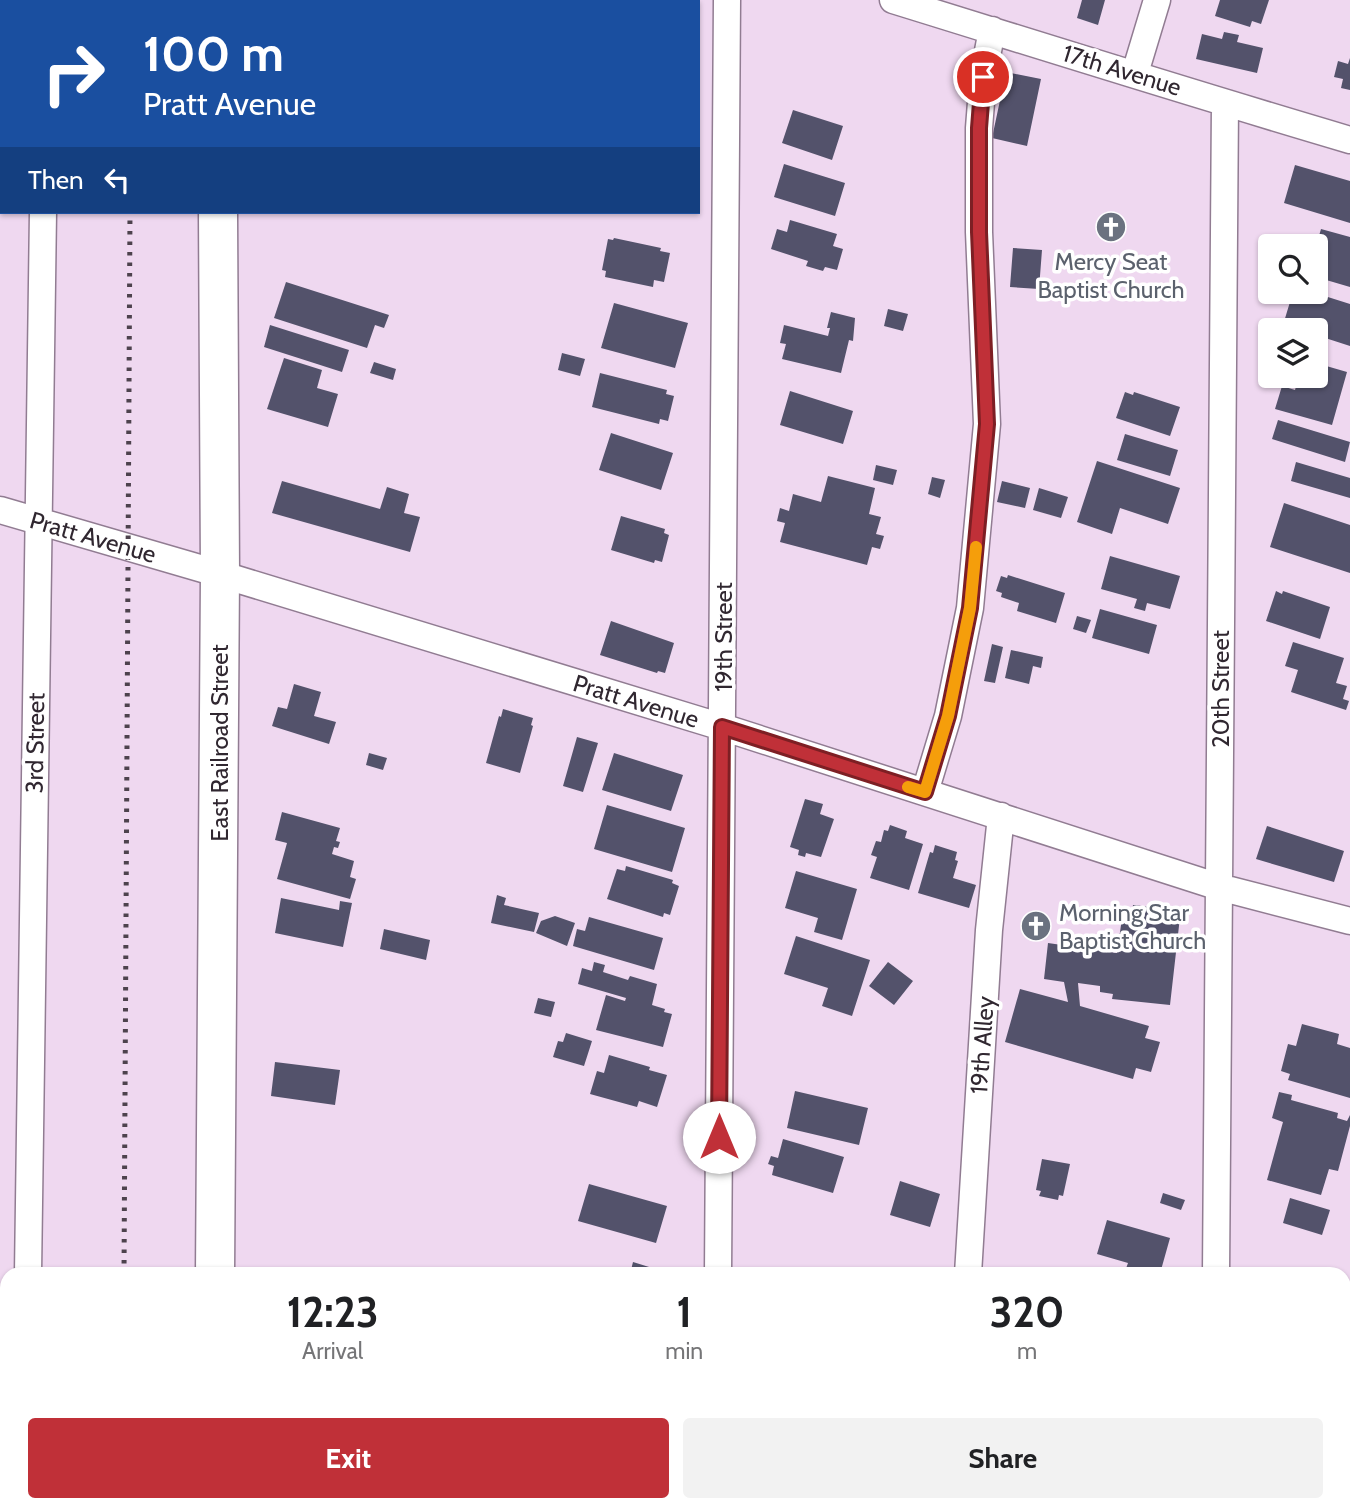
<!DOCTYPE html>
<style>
body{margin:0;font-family:Cabin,sans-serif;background:#f2f2f2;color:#202124;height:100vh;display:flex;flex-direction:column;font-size:26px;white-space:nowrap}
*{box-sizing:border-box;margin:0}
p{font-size:23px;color:#757577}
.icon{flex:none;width:38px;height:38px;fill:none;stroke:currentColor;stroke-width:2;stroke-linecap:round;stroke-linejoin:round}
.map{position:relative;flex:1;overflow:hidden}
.panel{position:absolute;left:0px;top:1267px;width:1351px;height:245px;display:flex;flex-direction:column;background:#fff;border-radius:21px 21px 0 0;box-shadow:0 2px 5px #0004}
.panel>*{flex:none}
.hud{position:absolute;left:0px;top:0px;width:700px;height:214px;box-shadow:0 2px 5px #0004;background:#1a4fa0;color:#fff;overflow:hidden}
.tools{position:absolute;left:1258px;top:234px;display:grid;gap:14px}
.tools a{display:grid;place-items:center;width:70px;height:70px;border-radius:7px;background:#fff;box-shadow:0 2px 5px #0004;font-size:35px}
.pin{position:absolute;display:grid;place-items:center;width:60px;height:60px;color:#fff;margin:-30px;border:4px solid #fff;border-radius:50%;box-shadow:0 2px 7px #0007}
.me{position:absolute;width:77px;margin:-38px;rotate:0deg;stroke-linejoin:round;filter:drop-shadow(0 0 5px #0008)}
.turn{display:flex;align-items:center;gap:24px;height:147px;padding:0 28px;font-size:32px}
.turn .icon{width:91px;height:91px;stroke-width:2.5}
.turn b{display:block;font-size:49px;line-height:60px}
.then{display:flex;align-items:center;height:66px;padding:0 28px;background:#0003;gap:14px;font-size:26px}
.eta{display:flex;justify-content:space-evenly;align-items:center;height:119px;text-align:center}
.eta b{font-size:42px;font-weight:700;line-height:49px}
.action{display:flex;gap:14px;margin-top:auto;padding:14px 28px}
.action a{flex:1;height:80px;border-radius:7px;background:#c03038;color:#fff;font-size:28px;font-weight:700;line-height:80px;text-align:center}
.action a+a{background:#f2f2f2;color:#202124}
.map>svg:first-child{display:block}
</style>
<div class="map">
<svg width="1350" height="1512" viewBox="0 0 1350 1512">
<rect width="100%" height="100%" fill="#efd8f0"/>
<path fill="#53526b" d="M1082 0H1105L1098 25 1077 18Z
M1220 0H1269L1261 24 1252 21 1250 27 1215 16Z
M1224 32 1239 35 1237 42 1263 48 1257 73 1196 59 1202 34 1222 39Z
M1350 58V90L1341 88 1343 79 1334 77 1338 61 1348 64Z
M1006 72 1041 79 1027 146 992 138Z
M793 110 843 126 832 160 782 143Z
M784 164 845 183 835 216 774 197Z
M1295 165 1350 181V223L1284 203Z
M790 220 837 234 833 246 843 249 837 270 825 267 823 271 806 266 808 261 771 249 777 229 787 232Z
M1321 229 1350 237V287L1316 277V246Z
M614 238 661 248 660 251 670 253 664 282 654 280 653 287 605 277 606 271 602 270 608 239 613 240Z
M1013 248 1042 250 1039 289 1010 287Z
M286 282 389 315 384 328 375 325 367 348 274 318Z
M1293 292H1312L1350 304V346L1316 335V331H1302L1283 325Z
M614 303 688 323 675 368 601 348Z
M888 309 908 314 903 331 884 326Z
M831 312 855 318 853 341 849 340 841 373 782 359 786 344 780 343 784 325 828 336 830 328H827Z
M270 325 349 350 342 372 264 347Z
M562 353 585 359 580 376 558 370Z
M284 358 322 370 317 388 338 394 328 427 267 409Z
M374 362 396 369 393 380 370 373Z
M1316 363 1347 372 1332 425 1275 409 1282 386 1295 390 1299 376H1316Z
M600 373 667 390 666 394 674 396 668 421 660 419 659 424 592 407Z
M790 391 853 411 843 444 780 425Z
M1125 392 1133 395 1134 392 1180 407 1170 436 1116 418Z
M1278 420 1350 442 1345 462 1272 439Z
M611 433 673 453 661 490 599 470Z
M1125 434 1178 450 1170 476 1117 460Z
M1097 461 1180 488 1168 524 1120 508 1112 534 1077 522Z
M1296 462 1350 478V498L1291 481Z
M876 465 897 470 893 485 873 480Z
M828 476 875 488 869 514 881 517 876 534 884 536 880 549 872 547 867 565 780 542 785 523 777 521 780 508 789 511 793 494 821 502Z
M932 477 945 480 940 498 928 494Z
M282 481 380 509 387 487 409 494 404 513 420 517 410 552 272 513Z
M1002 481 1030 488 1025 508 997 502Z
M1039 488 1068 497 1061 518 1033 510Z
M1284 503 1350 525V573L1270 547Z
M621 516 665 529 664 533 669 535 662 562 655 560 654 563 611 550Z
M1110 556 1180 576 1170 609 1147 603 1145 611 1134 608 1137 599 1101 589Z
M1008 575 1065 593 1056 623 1017 611 1019 603 1001 597 1002 593 996 591 1001 576 1007 578Z
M1276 591 1282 594 1283 591 1330 607 1320 639 1266 621Z
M1100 609 1157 625 1149 654 1092 638Z
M1077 616 1091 620 1086 633 1073 629Z
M611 621 674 643 665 673 658 671 657 673 600 655Z
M1293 642 1344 658 1336 683 1347 686 1343 699 1349 701 1346 710 1291 692 1298 670 1285 666Z
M992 644 1003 647 995 683 984 681Z
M1011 650 1043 657 1041 668 1033 666 1029 684 1005 678Z
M294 684 321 692 314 716 336 722 329 744 272 726 278 707 287 709Z
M503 709 533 718 531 725 533 726 520 773 486 763 499 716 501 717Z
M577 737 598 743 583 792 563 786Z
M369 753 387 758 383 770 366 765Z
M614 753 683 775 671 811 602 790Z
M805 799 823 804 820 814 834 819 821 857 806 853 805 857 798 855 799 850 790 847Z
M607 805 685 828 672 872 594 849Z
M282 812 340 828 336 841 340 842 338 848 334 847 332 854 354 861 350 877 356 879 350 899 277 879 287 843 275 840Z
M890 825 907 831 905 838 923 844 909 890 870 878 877 857 871 855 876 841 881 842 884 830 888 831Z
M1267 826 1344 851 1334 882 1256 859Z
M935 845 957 852 955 860 958 861 953 878 976 885 969 908 918 893 930 852 933 853Z
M626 866 673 880 672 883 679 886 670 915 664 913 663 917 607 899 617 869 625 871Z
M796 871 857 889 842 940 814 932 818 918 785 908Z
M497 895 506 898 504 905 539 913 534 932 491 923Z
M281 898 339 910 340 901 352 903 343 947 275 933Z
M1133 905 1176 910 1175 916 1180 917 1170 1005 1112 999 1113 994 1100 992V986L1078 983 1080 1006 1149 1026 1145 1038 1160 1042 1151 1072 1136 1068 1133 1079 1005 1042 1020 989 1068 1002 1064 982 1044 979 1048 943 1117 953 1123 911 1132 912Z
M555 916 575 923 567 946 536 933 541 921Z
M589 917 663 938 654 970 573 946 577 929 585 931Z
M384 929 430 940 426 960 380 949Z
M796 936 870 960 852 1016 822 1006 828 988 784 974Z
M594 962 605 965 603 972 628 980 630 976 657 984 652 1005 665 1009 664 1012 672 1014 663 1047 596 1030 606 995 625 1001 626 998 578 984 582 968 592 971Z
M888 962 913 981 894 1005 869 986Z
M538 998 555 1002 551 1017 534 1013Z
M1302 1024 1339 1034 1337 1044 1350 1048V1098L1288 1080 1290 1074 1281 1071 1288 1044 1296 1046Z
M566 1033 592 1041 584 1066 553 1057 558 1041 563 1042Z
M609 1055 650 1067 649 1070 667 1075 657 1107 639 1101 637 1107 590 1094 597 1071 604 1073Z
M275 1062 340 1070 335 1105 271 1096Z
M795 1091 868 1108 859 1145 787 1128Z
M1279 1092 1292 1095 1291 1100 1338 1113 1337 1118 1347 1121 1350 1115V1126L1338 1171 1329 1169 1321 1195 1267 1180 1283 1122 1272 1118Z
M783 1139 844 1157 833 1193 772 1175 774 1166 768 1164 771 1156 778 1158Z
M1042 1159 1070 1164 1063 1196 1059 1195 1058 1200 1039 1196 1041 1191 1036 1190Z
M900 1181 940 1194 930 1227 890 1215Z
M589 1184 667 1206 656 1243 578 1221Z
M1163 1193 1185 1200 1181 1210 1160 1203Z
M1290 1198 1330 1210 1322 1235 1283 1223Z
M1107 1220 1170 1238 1161 1270 1172 1274H1124L1128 1263 1097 1254Z
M633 1262 662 1271V1274H630Z
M1344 1348 1350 1349V1373L1344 1371Z
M1344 1374 1350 1376V1393L1345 1411Z
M774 1505H857L856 1512H790L774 1508Z
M1278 1505H1289L1312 1512H1276Z"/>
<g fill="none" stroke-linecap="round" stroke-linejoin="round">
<g stroke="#917c92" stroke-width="29">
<path id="street" d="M893 0C1045 47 1197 95 1350 140
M47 2V0
M1135 73 1157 0
M0 510 220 574 722 727 1219 887 1350 921
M925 792 948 716 970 608 987 424 979 232V128L983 77 992 30
M28 1274 43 212
M718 1274 727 0
M968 1274 989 930 1001 816
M1216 1274 1225 103
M0 1381 7 1383
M26 1505V1512
M409 1505 432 1512
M716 1512V1505
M960 1512V1505
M1214 1512V1505"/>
</g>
<g stroke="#917c92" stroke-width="41">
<path id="secondary" d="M217 0V2
M215 1274 220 574 218 212
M214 1505V1512"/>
</g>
<use href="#street" stroke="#fff" stroke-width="26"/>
<use href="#secondary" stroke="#fff" stroke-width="38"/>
<path stroke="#4d424d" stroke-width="5" stroke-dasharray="3.5 7" stroke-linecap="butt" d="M132 2V0
M124 1274 130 212
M123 1512V1505"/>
</g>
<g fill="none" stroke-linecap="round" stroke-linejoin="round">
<g stroke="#7d1f24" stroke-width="18">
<path id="route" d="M719 1137 722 727 925 792 948 716 970 608 987 424 979 232V128L983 77"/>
</g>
<use href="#route" stroke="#c03038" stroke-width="12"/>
<path stroke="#f59e0b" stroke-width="12" d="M908 787 925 792 948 716 970 608 976 547"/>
</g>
<defs>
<g id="church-disc" transform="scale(1.575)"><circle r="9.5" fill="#6b7280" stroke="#fff"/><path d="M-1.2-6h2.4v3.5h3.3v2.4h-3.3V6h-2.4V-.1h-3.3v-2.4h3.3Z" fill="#fff"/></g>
</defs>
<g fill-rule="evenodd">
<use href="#church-disc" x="1111" y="227"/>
<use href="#church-disc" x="1036" y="926"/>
</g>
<g text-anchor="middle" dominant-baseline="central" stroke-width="7" stroke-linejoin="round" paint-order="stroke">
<g font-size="24" fill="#302730" stroke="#fff">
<text transform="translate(1122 70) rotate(17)">17th Avenue</text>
<text transform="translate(93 537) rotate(16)">Pratt Avenue</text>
<text transform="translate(723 637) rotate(-90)">19th Street</text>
<text transform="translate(1220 689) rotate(-90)">20th Street</text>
<text transform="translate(636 701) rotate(17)">Pratt Avenue</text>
<text transform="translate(35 743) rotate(-89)">3rd Street</text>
<text transform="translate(219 743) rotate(-90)">East Railroad Street</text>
<text transform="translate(982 1045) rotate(-86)">19th Alley</text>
</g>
<g font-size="24" fill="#5b616d" stroke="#fff">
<text x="1111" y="261">Mercy Seat<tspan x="1111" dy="28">Baptist Church</tspan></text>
<text x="1059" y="912" text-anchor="start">Morning Star<tspan x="1059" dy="28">Baptist Church</tspan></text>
</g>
</g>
</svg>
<div class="tools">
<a><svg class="icon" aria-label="search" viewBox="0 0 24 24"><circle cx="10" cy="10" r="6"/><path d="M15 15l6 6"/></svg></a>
<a><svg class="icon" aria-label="layers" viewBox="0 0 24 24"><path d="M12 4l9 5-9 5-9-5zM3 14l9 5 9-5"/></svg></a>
</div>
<div class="pin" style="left:983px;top:77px;background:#d93025"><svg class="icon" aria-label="arrive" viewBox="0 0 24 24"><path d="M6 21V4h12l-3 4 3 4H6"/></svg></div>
<svg class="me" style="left:719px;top:1137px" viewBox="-20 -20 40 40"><circle r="19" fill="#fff"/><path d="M0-13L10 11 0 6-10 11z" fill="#c03038"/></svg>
<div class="hud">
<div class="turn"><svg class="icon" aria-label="right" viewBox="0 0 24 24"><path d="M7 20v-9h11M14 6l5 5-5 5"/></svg><div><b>100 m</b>Pratt Avenue</div></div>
<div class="then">Then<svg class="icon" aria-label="left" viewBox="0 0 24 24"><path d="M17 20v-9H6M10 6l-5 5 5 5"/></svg></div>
</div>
<section class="panel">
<div class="eta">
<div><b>12:23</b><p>Arrival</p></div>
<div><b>1</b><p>min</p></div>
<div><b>320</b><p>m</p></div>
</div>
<div class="action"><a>Exit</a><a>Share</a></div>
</section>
</div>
